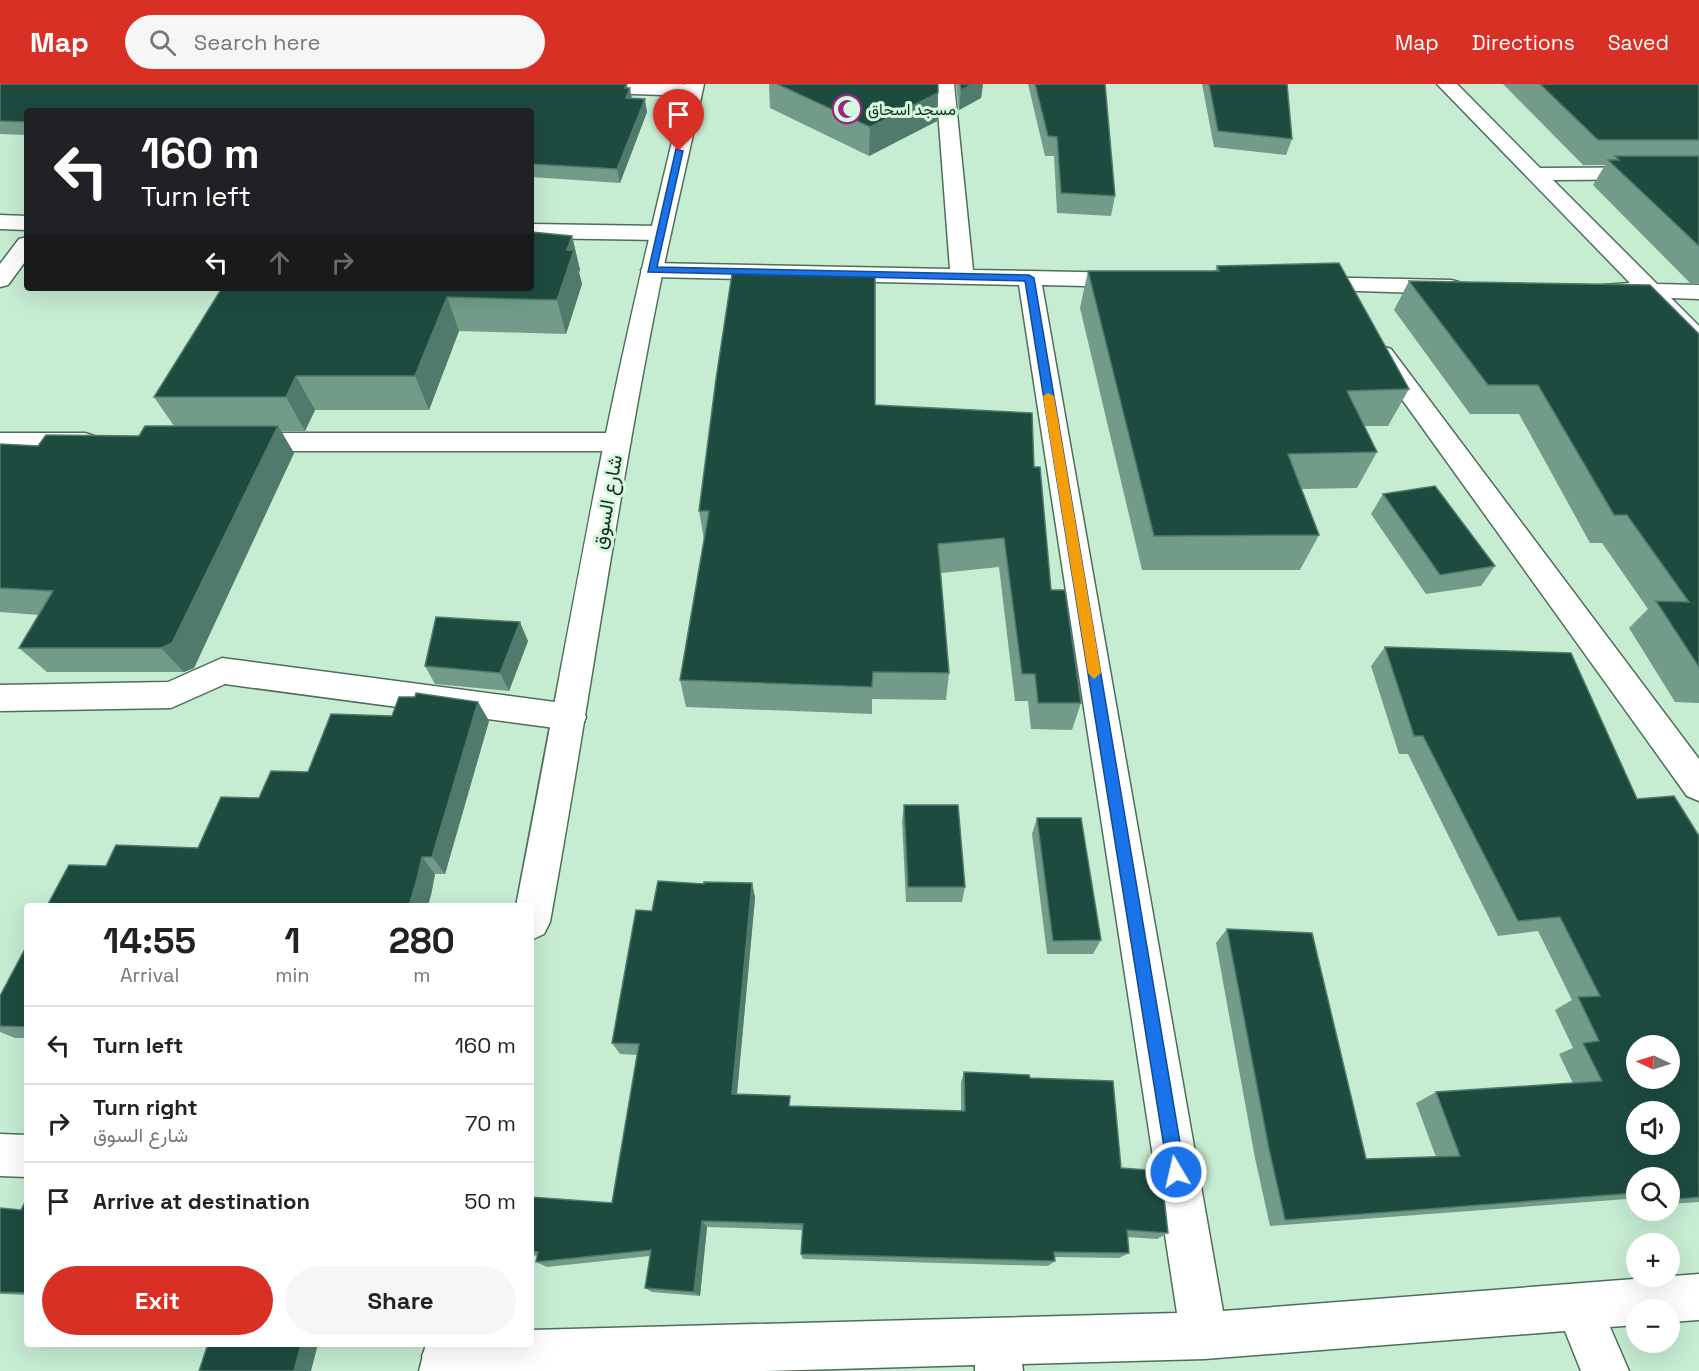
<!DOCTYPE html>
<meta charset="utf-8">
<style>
body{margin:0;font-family:"Space Grotesk",Vazirmatn,sans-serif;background:#f6f6f6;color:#222;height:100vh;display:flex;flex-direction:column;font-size:22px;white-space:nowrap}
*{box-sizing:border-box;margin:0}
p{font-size:20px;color:#767676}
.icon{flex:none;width:33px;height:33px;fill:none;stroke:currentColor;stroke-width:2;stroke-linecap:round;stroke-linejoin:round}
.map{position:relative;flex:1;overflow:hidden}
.side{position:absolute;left:24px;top:819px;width:510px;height:444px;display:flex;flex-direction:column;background:#fff;border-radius:6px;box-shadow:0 6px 24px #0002}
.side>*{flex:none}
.banner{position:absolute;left:24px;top:24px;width:510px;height:183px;border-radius:6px;box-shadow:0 6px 24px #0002;background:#202124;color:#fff;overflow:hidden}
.needle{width:39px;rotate:274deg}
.controls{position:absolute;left:1626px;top:951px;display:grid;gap:12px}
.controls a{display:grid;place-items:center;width:54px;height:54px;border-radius:50%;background:#fff;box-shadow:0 6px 24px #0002;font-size:30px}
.pin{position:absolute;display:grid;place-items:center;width:51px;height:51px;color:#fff;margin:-62px -26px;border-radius:50% 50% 50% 0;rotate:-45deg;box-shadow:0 0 6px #0007}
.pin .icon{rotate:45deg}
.me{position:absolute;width:66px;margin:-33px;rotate:351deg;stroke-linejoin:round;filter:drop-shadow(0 0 4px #0008)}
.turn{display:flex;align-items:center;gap:21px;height:126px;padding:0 18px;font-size:27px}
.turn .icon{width:78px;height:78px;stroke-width:2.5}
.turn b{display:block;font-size:42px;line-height:51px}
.lanes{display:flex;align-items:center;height:57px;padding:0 18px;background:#0003;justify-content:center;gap:30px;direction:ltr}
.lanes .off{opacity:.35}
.eta{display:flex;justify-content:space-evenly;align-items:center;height:102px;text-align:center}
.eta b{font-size:36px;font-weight:700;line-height:42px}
.button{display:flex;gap:12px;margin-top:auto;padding:12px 18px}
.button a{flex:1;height:69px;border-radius:36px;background:#d93025;color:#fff;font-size:24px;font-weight:700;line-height:69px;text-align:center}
.button a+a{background:#f6f6f6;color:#222}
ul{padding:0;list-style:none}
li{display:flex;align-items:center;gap:18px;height:78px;padding:0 18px;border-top:2px solid #e0e0e0}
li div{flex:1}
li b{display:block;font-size:22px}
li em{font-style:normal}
header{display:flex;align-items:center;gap:36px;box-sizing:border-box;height:84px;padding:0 30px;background:#d93025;color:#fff}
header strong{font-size:28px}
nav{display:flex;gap:33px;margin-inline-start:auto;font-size:21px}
.search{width:420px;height:54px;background:#f6f6f6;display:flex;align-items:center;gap:15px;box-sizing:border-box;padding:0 21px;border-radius:33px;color:#767676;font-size:22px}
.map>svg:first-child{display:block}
</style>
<header>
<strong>Map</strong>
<div class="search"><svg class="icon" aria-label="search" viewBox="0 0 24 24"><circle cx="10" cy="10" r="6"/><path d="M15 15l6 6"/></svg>Search here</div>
<nav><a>Map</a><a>Directions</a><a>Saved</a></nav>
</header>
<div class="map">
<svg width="1699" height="1287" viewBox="0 0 1699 1287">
<rect width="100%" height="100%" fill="#c6ecd2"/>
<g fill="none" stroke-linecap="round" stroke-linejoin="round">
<g stroke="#4d6f59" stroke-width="3">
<path id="minor" d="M506 0H681L700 2 702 6 700 10 693 12 515 6 508 4Z
M936 0H954L973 186 1130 189 1138 191 1141 196 1138 201 1130 203 1042 201 1223 1227 1699 1190V1236L1670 1238V1226H1636V1241L1610 1243 1629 1287H1581L1565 1247 1204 1275 1022 1280 1023 1287H975V1281L766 1287H429L422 1272 427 1260H531V1246L1177 1229 1019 201 652 193 644 191 641 186 644 181 652 179 950 185Z
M1437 0H1457L1540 84 1699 83V95L1553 96 1657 200 1699 201V215L1671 214 1699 242V263L1690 261 1644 214 1603 211 1599 206 1603 201 1630 199Z
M0 131 27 132V146L0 145Z
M531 140 660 142 668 144 671 149 668 154 660 156 531 154Z
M27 153V175L8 201 0 203V180L19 155Z
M1305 193 1451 196 1459 198 1463 203 1459 208 1451 210 1297 205 1293 200 1297 195Z
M1382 262 1391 265 1699 675V717L1687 712 1373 275 1370 270 1373 265Z
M0 349H85L94 352 98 358 94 364 85 367H0Z
M245 349H618L627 352 631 358 627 364 618 367H245L236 364 232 358 236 352Z
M222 574 570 620 582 623 586 633 582 643 570 646 225 600 171 624 0 627V601L168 598Z
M0 1050 27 1051V1093L0 1092Z"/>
</g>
<g stroke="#4d6f59" stroke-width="3">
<path id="tertiary" d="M686 0H704C691 62 676 124 663 186 619 402 589 621 550 838L544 850 531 856V822H516C544 680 569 537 597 394 623 262 654 131 686 0Z
M426 1260H472L467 1287H419Z"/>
</g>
<use href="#minor" fill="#fff" fill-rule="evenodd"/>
<use href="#tertiary" fill="#fff" fill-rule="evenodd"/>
</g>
<path fill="#729c89" d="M0 0 628 4 632 14 647 28 620 99 531 93V27H27V51L0 50Z
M769 0H938V9L937 37 869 72 770 24Z
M956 0H983L981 14 959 26Z
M1028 0H1105L1115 112 1111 132 1057 129 1054 72H1045Z
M1202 0H1287L1292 55 1286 71 1214 63Z
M1503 0H1699V199H1690L1593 101 1605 81H1583Z
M572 152 580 186 579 188 582 200 566 250 459 247 429 326H315L305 347H281L294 369 194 584 184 588H47L19 564 39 531 0 528V360L38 362 139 352 174 342 154 313Z
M1217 182 1409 305 1388 342H1364L1377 368 1357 404 1301 405 1319 451 1300 486H1142L1080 224 1088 187H1215Z
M1409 197 1699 250V619L1675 618 1629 544 1648 525 1602 459H1590L1519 330H1470L1394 226Z
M875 321 1034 383 1051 506 1081 619 1072 646 1031 645 1028 617H1015L999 483 941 489 949 589 946 616 872 615V630L686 623 680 596 704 456 699 427Z
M1383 410 1495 482 1481 502 1426 510 1371 430Z
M528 557 509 607 435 600 425 582Z
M1385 563 1699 752V1118L1670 1120V1094H1636V1123L1631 1124 1627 1115 1270 1142 1255 1074 1216 859 1227 845 1366 1075 1436 1073 1416 1019 1436 1008 1573 999 1559 970 1573 964 1555 926 1572 916 1538 847 1498 852 1408 670H1399L1371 582Z
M478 618 489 637 445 790H435L431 811 106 782 198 764 259 714 308 688 392 632Z
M904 721 965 803 962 818H906L902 737Z
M1037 734 1101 856 1093 870H1047L1032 750Z
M752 799 755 814 737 1010 792 1022 961 1027V998L964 988 1030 994 1121 1084 1168 1149 1157 1155 1127 1153 1129 1169 1119 1174 1055 1173V1177L1048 1182 803 1175 801 1170 802 1146 707 1143 700 1212 652 1208 645 1204 650 1172 547 1183 536 1178 537 1172 531 1171V1113L612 1119 637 971 620 970 612 959 652 827 704 800Z
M27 861V954H15L0 948V912Z
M27 1114V1211L0 1210V1124L21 1126Z"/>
<path fill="#507b6c" d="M627 0 628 8 630 4 632 17 628 27 625 4Z
M973 0H983L981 14 959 26 961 6Z
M938 9 937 37 869 72 870 43Z
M645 15 647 28 620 99 617 85Z
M572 152 580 186 579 188 582 200 566 250 557 216 567 166Z
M447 213 459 247 429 326 415 292Z
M296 292 315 326 305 347 286 313Z
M278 342 294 369 194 584 184 588 161 564Z
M520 538 528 557 509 607 500 589Z
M478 618 489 637 445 790 432 773Z
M422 773 435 790 431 811 428 822H409Z
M752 799 755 814 736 1020 732 1010Z
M702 1137 707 1143 700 1212 694 1208Z
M301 1260H318L311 1287H294Z"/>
<path fill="#1d4b40" stroke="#507b6c" stroke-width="1.5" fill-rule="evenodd" d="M0 0H627L625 4H630L626 14 645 15 617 85 531 80V27H27V38L0 37Z
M777 0H938V9L870 43Z
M960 0H973L961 6Z
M1035 0H1105L1115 112 1061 109 1057 53 1048 52Z
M1209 0H1287L1292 55 1218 47Z
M1540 0H1699V56H1598Z
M1615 72H1699V162L1608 76H1619Z
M531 148 572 152 567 166H574L557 216 447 213 415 292H296L286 313H154L222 204H531Z
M1339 179 1409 305 1347 307 1377 368 1288 370 1319 451 1154 452 1088 187H1219L1217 182Z
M732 190 875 193V321L1032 329 1034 383H1040L1051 506H1065L1081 619H1038L1035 590H1022L1004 454 938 460 949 589 873 588 872 603 680 596 709 427H699L716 295Z
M1409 197 1650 201 1699 250V583L1656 517 1689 518 1627 431H1614L1538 301H1488Z
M145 342H278L172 559 161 564H19L53 507 0 504V360L38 362 46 351 139 352Z
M1435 402 1495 482 1440 491 1383 410Z
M436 533 520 538 500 589 425 582Z
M1385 563 1571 569 1637 715 1674 712 1699 752V1113L1670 1116V1094H1636V1109L1285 1136 1269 1065 1227 845 1312 849 1366 1075 1460 1072 1436 1008 1602 997 1583 959 1599 957 1578 913 1600 912 1560 833 1518 837 1423 652H1414ZM1636 962H1670V994H1636ZM1636 1028H1670V1060H1636Z
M416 609 478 618 432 773H422L417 795 409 822H47L69 781 106 782 116 761 198 764 221 713 259 714 271 687 308 688 331 630 392 632 399 613H415Z
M904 721H958L965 803H908Z
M1037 734H1081L1101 856 1053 857Z
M658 797 704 800V798L752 799 732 1010 790 1012 789 1022 965 1027 964 988 1029 991 1030 994 1113 997 1121 1084 1161 1087 1168 1149 1127 1146 1129 1169 1054 1168 1055 1177 801 1170 803 1140 702 1137 694 1208 645 1204 651 1166 536 1178 538 1168 531 1167V1113L612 1119 639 960 612 959 636 826 652 827Z
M27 861V943L0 942V912Z
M27 1114V1209L0 1208V1124L21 1126Z
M208 1260H301L294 1287H199Z"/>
<path fill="#1a73e8" stroke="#114b97" stroke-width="1.5" d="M676 65 683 67 657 183 1029 191 1034 194 1185 1088 1183 1094 1176 1097 1170 1094 1168 1088 1025 197 648 188Z"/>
<path fill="#f59e0b" d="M1048 309 1054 312 1101 589 1094 595 1088 589 1043 312Z"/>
<defs>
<g id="mosque-ring" transform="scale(1.5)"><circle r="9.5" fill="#d3f9df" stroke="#972684" stroke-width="1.5"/><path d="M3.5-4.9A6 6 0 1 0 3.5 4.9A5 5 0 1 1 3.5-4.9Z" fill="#972684"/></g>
</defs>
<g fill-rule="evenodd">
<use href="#mosque-ring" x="847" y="25"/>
</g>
<g text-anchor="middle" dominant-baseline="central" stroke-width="6" stroke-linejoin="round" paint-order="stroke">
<g font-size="16" fill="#1c2b21" stroke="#d3f9df" text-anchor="start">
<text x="868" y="25">مسجد اسحاق</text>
</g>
<g font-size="20" fill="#1c2b21" stroke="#d3f9df">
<text transform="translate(607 418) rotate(-80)">شارع السوق</text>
</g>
</g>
</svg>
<div class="controls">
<a><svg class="needle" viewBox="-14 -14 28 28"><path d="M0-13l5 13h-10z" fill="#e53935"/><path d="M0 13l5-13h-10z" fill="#767676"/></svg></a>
<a><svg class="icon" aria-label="sound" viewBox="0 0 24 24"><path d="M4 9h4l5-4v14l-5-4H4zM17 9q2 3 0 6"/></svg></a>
<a><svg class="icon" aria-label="search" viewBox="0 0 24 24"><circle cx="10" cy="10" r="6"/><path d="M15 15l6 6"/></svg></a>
<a>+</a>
<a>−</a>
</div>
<div class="pin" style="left:679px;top:67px;background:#d93025"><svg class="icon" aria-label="arrive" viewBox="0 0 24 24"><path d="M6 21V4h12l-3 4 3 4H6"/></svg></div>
<svg class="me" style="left:1176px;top:1088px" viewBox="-20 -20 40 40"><circle r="17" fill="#1a73e8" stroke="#fff" stroke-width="3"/><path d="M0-11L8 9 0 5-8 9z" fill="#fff"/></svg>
<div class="banner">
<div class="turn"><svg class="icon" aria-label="left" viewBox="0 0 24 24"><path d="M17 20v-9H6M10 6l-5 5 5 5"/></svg><div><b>160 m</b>Turn left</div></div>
<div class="lanes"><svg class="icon" aria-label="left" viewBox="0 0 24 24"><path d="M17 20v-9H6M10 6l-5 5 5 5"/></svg><svg class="icon off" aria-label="ahead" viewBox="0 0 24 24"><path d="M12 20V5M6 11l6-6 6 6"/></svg><svg class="icon off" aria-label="right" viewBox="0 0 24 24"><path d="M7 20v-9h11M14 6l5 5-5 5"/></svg></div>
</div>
<section class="side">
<div class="eta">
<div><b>14:55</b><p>Arrival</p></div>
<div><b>1</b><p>min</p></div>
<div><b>280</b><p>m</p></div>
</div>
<ul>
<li><svg class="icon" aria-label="left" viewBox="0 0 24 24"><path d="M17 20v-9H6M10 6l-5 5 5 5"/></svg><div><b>Turn left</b></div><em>160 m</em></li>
<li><svg class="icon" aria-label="right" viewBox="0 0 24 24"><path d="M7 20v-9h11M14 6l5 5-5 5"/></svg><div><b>Turn right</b><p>شارع السوق</p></div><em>70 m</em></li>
<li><svg class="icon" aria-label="arrive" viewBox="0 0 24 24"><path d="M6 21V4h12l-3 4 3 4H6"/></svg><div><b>Arrive at destination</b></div><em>50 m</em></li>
</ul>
<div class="button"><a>Exit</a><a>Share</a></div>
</section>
</div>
